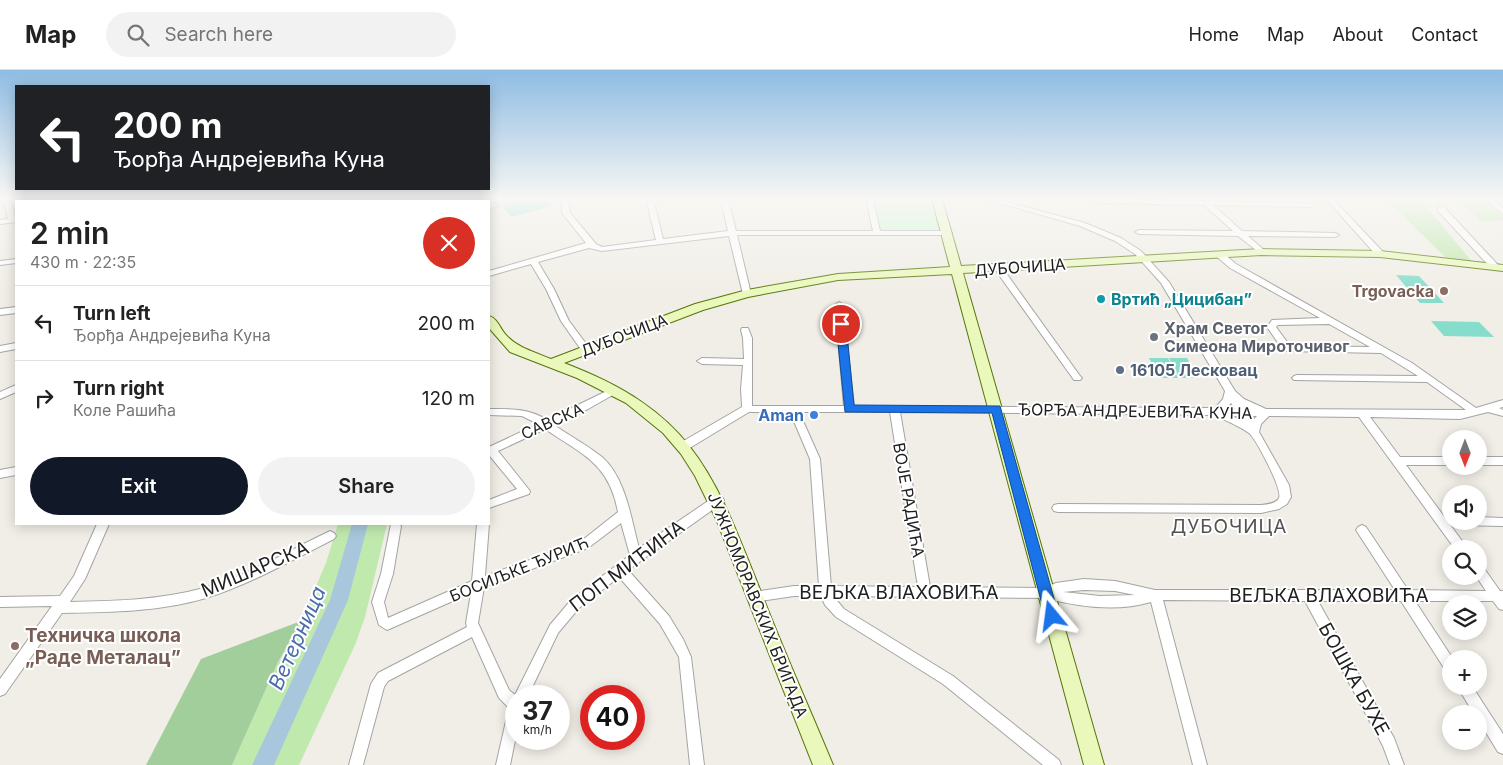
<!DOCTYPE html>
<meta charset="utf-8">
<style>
body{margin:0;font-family:Inter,sans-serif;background:#f2f2f2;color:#222;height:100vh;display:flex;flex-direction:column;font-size:19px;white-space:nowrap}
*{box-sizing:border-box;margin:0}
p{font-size:16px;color:#767676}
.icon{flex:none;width:28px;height:28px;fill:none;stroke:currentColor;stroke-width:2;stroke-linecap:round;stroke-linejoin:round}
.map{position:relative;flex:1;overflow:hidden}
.side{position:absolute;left:15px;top:130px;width:475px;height:325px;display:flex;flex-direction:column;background:#fff;border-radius:0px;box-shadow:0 2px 12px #0003}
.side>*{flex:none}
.banner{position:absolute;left:15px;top:15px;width:475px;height:105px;border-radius:0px;box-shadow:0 2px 12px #0003;background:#202124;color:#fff;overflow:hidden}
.needle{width:32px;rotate:180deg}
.fabs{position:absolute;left:1442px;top:360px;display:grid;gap:10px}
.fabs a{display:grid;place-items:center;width:45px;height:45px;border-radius:50%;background:#fff;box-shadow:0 2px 12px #0003;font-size:25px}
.speed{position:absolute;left:505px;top:615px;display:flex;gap:10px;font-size:25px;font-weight:700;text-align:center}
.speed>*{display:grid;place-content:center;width:65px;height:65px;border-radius:50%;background:#fff;box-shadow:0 2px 12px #0003;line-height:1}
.speed small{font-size:12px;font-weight:400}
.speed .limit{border:8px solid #d22;background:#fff;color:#111}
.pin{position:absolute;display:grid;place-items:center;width:42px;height:42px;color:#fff;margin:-21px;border:2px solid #fff;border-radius:50%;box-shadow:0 1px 5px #0007}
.me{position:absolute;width:55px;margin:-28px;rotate:344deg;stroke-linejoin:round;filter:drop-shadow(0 0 4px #0008)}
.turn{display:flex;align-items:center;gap:18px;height:105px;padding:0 15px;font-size:22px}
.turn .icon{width:65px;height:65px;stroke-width:2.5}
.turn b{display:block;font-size:35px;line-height:42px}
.round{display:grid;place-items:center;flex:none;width:52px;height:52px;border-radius:26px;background:#f2f2f2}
.headline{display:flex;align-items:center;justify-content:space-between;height:85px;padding:0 15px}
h1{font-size:30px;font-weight:600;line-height:38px}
.cta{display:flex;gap:10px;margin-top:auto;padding:10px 15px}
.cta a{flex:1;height:58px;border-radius:30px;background:#111827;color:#fff;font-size:20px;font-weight:600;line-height:58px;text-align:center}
.cta a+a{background:#f2f2f2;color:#222}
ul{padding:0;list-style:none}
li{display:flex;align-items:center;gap:15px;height:75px;padding:0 15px;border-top:1px solid #e0e0e0}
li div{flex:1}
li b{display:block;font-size:19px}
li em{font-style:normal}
header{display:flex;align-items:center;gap:30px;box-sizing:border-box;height:70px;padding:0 25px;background:#fff;border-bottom:1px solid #e0e0e0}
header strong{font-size:24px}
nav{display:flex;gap:28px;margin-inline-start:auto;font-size:18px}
.search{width:350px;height:45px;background:#f2f2f2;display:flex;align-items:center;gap:12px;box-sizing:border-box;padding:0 18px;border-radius:28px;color:#767676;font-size:19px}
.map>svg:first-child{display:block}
</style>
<header>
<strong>Map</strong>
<div class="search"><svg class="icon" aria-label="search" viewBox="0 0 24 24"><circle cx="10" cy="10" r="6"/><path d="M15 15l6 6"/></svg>Search here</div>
<nav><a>Home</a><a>Map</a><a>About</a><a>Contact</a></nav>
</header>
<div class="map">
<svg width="1503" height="695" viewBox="0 0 1503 695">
<rect width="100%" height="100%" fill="#f0eee6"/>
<path fill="#c0e9ae" d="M1386 129H1420L1475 195 1450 192Z
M1447 129H1483L1503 147V150L1482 152 1457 129Z
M338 454H387L365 547 355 575 299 695H232L278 592 301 551 326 493Z"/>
<path fill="#a2ce9c" d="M301 551 278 592 232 695H146L201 589Z"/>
<path fill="#c5f8d2" d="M873 129H933L941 161H880Z"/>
<path fill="#86ddcb" d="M527 129H545L551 136 511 147 502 135Z
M1396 205 1419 206 1444 233H1420Z
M1431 251 1479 252 1494 267 1444 266Z
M1149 288H1168L1178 308H1159Z
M1169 288H1187L1198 308H1179Z"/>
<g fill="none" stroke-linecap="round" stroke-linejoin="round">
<path fill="#a8c7dc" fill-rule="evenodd" d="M352 454H368L348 530 274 695H252L330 530Z"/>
<g stroke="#a4a4a4" stroke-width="2">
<path id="street" d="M0 129H10L11 130 16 152 0 154V150L8 149 4 132 0 131Z
M47 129H54L53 131H45Z
M142 129H167L163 131H141Z
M216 129H224L222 131H214Z
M319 129H327L325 131H316Z
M562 129H568L570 143 596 174 602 177 656 170 646 129H653L663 169 728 161 721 129H728L736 161H873L866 129H873L880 161H948L952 163 948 165H737L751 224 747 227 743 224 729 166 602 181 589 178 538 192 554 219 569 251 590 279 585 282 582 281 561 251 546 219 531 194 489 206V201L586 173 562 143Z
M985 129H996L1085 153 1121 168 1141 181 1169 212 1235 321 1244 329 1266 339 1466 340 1427 312 1294 310 1292 308 1294 306 1297 305 1418 306 1381 283 1284 281 1267 257 1272 250 1320 248 1230 198 1216 186V182H1222L1236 194 1412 293 1476 338 1503 330V337L1499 338 1503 340V346L1488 342 1460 349 1370 347 1400 387H1451V395H1406L1468 479H1455L1359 347 1269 346 1261 354 1259 362 1289 415 1291 427 1287 434 1279 439 1261 443 1058 442 1054 441 1052 438 1054 435 1058 434 1261 435C1267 434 1276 434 1279 428 1283 420 1257 371 1250 364 1244 358 1224 350 1215 345L900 342 930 517 1044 518 1056 513 1084 509 1115 511 1155 520H1395L1356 460 1358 457 1362 455 1366 457 1408 520 1486 521 1476 506H1479V496L1483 497 1500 521H1503V540L1499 539 1493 531H1415L1453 589H1451V603L1446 601 1401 531H1318L1394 668 1404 695H1390L1383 676 1305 531 1163 530 1207 695H1193L1151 532C1117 542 1079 537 1045 528L833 526 844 539 953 606 1059 690 1061 695H1043L943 614 836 547 825 535 821 526H794L754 532 750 531 748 527 750 523 754 522 794 516H819L810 389 790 342H749L688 379H680L679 376 680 373 742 337 741 319 743 295 702 294 697 291 702 288 744 289 743 268 741 260 742 258H748L752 268V336H844L835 235 839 232 843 235 854 336 1215 338 1223 329 1225 321 1161 213 1135 184 1115 171 1080 156ZM1329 254 1370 277 1290 276 1276 257 1278 255ZM1231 333 1235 339 1226 338ZM799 342H890L918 517 831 516 820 389ZM1232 346H1239L1242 351ZM1249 346H1257L1252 351ZM1084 520 1115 521 1135 525 1100 526 1063 522Z
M1096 129 1308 133 1312 135 1311 137 1213 135 1242 161 1335 163 1339 165 1335 167 1248 166 1264 180V184H1261L1238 166 1139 164 1135 162 1139 160 1233 161 1204 135 1099 133 1095 131Z
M1326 129H1333L1383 182V186H1377Z
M1484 129H1492L1503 138V144Z
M494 133 498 135 497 137 489 138V134Z
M1438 137H1444L1498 195V199H1492L1438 141Z
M16 189V193L0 195V191Z
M995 196H1001L1080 306 1082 308 1080 310H1074L994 198Z
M16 237V243L0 245V239Z
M16 273V279L0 282V276Z
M16 315V322L0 329V322Z
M615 317 618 318 620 320 618 322 588 339 554 355C570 366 587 375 602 387 626 408 631 449 639 478L714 427 718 426 722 427 724 430 722 433 628 500 669 546 683 569 691 587 704 695H690L679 587 660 554 619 507 579 538 558 563 528 626H516V666L510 695H496L509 638 499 628 472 567 388 611 384 617 363 695H349L371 614 378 603 467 557 466 553 471 523 387 560 379 555 372 532 381 504 391 454H399L401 456 393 504 384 532 388 548 472 511 477 454H489L485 506 580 472 618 442C609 393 583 385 545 359L498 381 530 421 529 424 489 438V430L517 419 489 385V377L538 354 522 346 489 345V339C510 339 529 338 547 350ZM621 453 630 485 571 530 550 555 515 625 509 620 478 553 484 517 588 478Z
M1479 387H1503V395H1479Z
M16 397V405L0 408V400Z
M1479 447 1503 448V456L1456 455 1452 454 1450 451 1451 449V451H1479Z
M97 454H109L85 509 70 532C115 531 160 530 204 518 247 506 286 482 326 463L330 461 334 463 336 466 334 469C292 490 251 514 206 528 159 542 109 542 62 543L5 624 0 626V609L52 536 0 537V527L60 526 74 506Z
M1457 616H1472L1503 664V684L1498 682 1479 651V644H1474Z"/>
</g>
<g stroke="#567607" stroke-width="2">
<path id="secondary" d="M375 129H385L387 131H377Z
M932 129H942L961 196 1261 179 1380 181 1503 195V201L1380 187 1261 185 963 203 1104 695H1084L952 204 838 210 748 227 703 240 564 293C696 343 714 405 763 527 785 584 810 639 833 695H813L716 449 695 406 681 384 663 363 626 333 577 308 510 282 489 258V246C497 248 500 258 505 264 517 278 535 282 551 289L695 234 747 220 838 204 950 197Z"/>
</g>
<use href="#street" fill="#fff" fill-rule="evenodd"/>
<use href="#secondary" fill="#eaf8bc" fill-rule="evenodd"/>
</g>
<linearGradient id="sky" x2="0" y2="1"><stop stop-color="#8ebce3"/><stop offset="0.57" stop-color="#f8f7f4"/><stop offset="1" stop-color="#f8f7f4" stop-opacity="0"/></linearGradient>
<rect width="1503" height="226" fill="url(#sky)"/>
<path fill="#1a73e8" stroke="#114b97" d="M841 251 846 254 854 335 1000 336 1059 546 1057 550 1052 552 1047 550 1045 546 992 343 845 342 836 254Z"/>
<g fill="#8d6e63" stroke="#fff" stroke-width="2">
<circle cx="1444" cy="221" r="5"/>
<circle cx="15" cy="576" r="5"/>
</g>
<circle fill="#0f9aa8" stroke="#fff" stroke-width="2" cx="1101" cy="229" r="5"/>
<circle fill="#6b7280" stroke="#fff" stroke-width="2" cx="1154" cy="267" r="5"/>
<circle fill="#5c6f8a" stroke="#fff" stroke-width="2" cx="1120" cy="300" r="5"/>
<circle fill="#3f7fe0" stroke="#fff" stroke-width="2" cx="814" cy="345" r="5"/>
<g text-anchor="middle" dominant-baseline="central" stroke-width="4" stroke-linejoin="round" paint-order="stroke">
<g font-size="16" fill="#202020" stroke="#fff">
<text transform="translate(1020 197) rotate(-4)">ДУБОЧИЦА</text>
<text transform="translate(624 265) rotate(-21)">ДУБОЧИЦА</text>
<text transform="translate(1135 341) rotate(1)">ЂОРЂА АНДРЕЈЕВИЋА КУНА</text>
<text transform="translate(552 351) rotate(-24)">САВСКА</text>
<text transform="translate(909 430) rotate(80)">ВОЈЕ РАДИЋА</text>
<text transform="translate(519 499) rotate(-22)">БОСИЉКЕ ЂУРИЋ</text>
<text transform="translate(758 535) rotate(68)">ЈУЖНОМОРАВСКИХ БРИГАДА</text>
</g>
<g font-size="16" font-weight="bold" fill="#785e54" stroke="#fff" text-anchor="end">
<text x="1434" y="221">Trgovacka</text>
</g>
<g font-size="16" font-weight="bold" fill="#0d838f" stroke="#fff" text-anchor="start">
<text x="1111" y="229">Вртић „Цицибан”</text>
</g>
<g font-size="16" font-weight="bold" fill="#5b616d" stroke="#fff" text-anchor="start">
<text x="1164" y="258">Храм Светог<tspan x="1164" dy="18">Симеона Мироточивог</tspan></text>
</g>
<g font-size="16" font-weight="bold" fill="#4e5e75" stroke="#fff" text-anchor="start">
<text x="1130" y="300">16105 Лесковац</text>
</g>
<g font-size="16" font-weight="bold" fill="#366cbe" stroke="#fff" text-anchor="end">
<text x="804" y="345">Aman</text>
</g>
<g font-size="19" letter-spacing="1" fill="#535353" stroke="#fff">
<text x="1229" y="456">ДУБОЧИЦА</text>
</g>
<g font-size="19" fill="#202020" stroke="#fff">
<text transform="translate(627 496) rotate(-37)">ПОП МИЋИНА</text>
<text transform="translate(255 499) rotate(-23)">МИШАРСКА</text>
<text x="899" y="522">ВЕЉКА ВЛАХОВИЋА</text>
<text x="1329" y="525">ВЕЉКА ВЛАХОВИЋА</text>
<text transform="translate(1354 609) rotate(61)">БОШКА БУХЕ</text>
</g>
<g font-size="19" font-weight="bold" fill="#785e54" stroke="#fff" text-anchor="start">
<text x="25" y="565">Техничка школа<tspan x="25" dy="22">„Раде Металац”</tspan></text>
</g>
<g font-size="21" font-style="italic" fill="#4d6cae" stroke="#fff">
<text transform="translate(297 568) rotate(-66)">Ветерница</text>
</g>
</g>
</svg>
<div class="fabs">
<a><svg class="needle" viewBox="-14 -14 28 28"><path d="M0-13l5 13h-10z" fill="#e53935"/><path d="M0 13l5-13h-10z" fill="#767676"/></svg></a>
<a><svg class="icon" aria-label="sound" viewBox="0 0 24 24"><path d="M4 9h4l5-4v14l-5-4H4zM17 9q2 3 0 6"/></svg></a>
<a><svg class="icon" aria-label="search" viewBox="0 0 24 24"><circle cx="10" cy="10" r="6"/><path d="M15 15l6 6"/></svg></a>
<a><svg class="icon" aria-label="layers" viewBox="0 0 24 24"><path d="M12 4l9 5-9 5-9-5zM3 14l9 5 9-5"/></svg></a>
<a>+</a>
<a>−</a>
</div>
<div class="speed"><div>37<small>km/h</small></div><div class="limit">40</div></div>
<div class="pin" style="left:841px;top:254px;background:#d93025"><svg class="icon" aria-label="arrive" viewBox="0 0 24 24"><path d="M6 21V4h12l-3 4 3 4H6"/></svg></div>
<svg class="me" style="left:1052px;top:546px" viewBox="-20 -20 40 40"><path d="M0-17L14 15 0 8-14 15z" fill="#1a73e8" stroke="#fff" stroke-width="4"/></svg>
<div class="banner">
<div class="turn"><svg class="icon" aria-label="left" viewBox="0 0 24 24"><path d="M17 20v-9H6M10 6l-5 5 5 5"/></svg><div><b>200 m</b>Ђорђа Андрејевића Куна</div></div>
</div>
<section class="side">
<div class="headline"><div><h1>2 min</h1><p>430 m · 22:35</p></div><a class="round" style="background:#d93025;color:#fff"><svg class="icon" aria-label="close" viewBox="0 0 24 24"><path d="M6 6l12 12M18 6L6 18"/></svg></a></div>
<ul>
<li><svg class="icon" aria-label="left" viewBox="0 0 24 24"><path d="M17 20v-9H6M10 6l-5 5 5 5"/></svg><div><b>Turn left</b><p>Ђорђа Андрејевића Куна</p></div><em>200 m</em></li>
<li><svg class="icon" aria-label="right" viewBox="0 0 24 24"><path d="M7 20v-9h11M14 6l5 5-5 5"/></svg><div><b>Turn right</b><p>Коле Рашића</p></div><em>120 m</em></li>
</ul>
<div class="cta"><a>Exit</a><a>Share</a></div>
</section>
</div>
